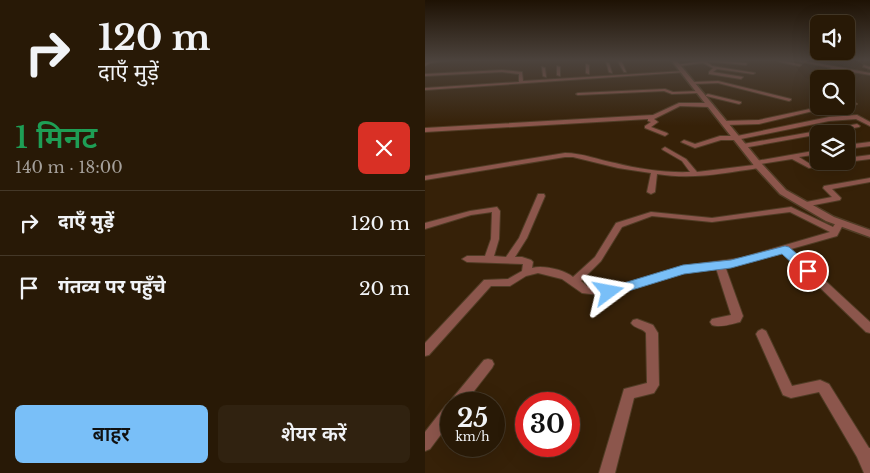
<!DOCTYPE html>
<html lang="hi">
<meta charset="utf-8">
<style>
body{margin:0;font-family:"Libre Baskerville","Noto Sans Devanagari",serif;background:#302210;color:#f1f3f6;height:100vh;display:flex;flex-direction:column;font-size:19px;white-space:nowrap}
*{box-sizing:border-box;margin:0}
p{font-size:16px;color:#a5a09b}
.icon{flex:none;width:28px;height:28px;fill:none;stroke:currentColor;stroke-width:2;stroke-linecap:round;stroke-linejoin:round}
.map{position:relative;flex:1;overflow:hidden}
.sheet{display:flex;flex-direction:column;background:#281906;width:425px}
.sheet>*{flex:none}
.hud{background:#281906;color:#f1f3f6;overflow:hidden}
.controls{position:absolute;left:385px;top:15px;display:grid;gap:10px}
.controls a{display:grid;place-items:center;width:45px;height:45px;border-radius:8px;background:#281906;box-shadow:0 5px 20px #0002,0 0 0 1px #443828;font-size:25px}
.speed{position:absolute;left:15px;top:392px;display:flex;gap:10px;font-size:25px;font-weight:700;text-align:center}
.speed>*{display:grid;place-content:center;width:65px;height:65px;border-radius:50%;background:#281906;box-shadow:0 5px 20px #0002,0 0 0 1px #443828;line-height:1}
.speed small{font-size:12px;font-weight:400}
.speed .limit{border:8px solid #d22;background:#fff;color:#111}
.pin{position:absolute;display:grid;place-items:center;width:42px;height:42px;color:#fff;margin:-21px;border:2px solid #fff;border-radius:50%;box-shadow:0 1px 5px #0007}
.me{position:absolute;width:55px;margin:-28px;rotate:77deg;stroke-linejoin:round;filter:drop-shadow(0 0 4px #0008)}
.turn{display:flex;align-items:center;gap:18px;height:105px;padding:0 15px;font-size:22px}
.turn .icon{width:65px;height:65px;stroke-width:2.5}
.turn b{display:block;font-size:35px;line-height:42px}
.round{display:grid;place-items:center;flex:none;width:52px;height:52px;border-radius:8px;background:#302210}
.headline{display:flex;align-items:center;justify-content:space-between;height:85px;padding:0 15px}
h1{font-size:30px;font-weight:600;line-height:38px;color:#1e9e55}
.cta{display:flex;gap:10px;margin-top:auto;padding:10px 15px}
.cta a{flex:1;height:58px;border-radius:8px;background:#79bff8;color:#111;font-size:20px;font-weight:600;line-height:58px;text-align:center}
.cta a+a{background:#302210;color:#f1f3f6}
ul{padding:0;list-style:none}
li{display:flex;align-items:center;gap:15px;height:65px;padding:0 15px;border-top:1px solid #443828}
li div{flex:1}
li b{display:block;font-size:19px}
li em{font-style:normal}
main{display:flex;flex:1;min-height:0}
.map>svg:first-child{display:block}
</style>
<main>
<section class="sheet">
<div class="hud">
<div class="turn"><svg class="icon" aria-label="right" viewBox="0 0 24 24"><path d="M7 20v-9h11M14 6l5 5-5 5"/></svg><div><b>120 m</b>दाएँ मुड़ें</div></div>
</div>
<div class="headline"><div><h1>1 मिनट</h1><p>140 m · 18:00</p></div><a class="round" style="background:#d93025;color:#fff"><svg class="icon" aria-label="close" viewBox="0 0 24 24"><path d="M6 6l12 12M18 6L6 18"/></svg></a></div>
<ul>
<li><svg class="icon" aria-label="right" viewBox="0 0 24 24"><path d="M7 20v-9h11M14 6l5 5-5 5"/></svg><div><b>दाएँ मुड़ें</b></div><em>120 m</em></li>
<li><svg class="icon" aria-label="arrive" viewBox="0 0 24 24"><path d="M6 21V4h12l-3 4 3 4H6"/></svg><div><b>गंतव्य पर पहुँचे</b></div><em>20 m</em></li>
</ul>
<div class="cta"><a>बाहर</a><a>शेयर करें</a></div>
</section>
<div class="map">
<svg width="445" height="473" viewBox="0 0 445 473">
<rect width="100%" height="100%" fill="#362108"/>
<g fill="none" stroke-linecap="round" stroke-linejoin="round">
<g stroke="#503c25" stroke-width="2">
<path id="minor" d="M27 60 5 63 0 66V63L4 61Z
M192 60H196L201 72H199Z
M283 60 322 63 321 65 289 62H282L287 66 330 73 328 74 292 69 288 72 318 77 316 79 284 74V72L288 68 278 63 253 66 251 65Z
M354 60 374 64 376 65 374 66 355 62 353 61Z
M367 60H376L445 73V75L410 69 392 76 391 74 407 68Z
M181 62 184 63 187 73 184 72Z
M161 64 164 65V74L161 73Z
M439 65 445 67V69L438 67Z
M132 66 135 67V76L132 75Z
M117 67 120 68 121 77 118 76Z
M77 70 97 72 98 81 259 71 261 72 0 90V88L94 82V74L77 72 0 76V74Z
M293 81 366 99V100L364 101 293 83 267 84 265 83 267 82Z
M240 89 248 92 274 91 276 92 274 93 247 94 239 91 153 95 151 94 153 93Z
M283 94 316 102V103L314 104 281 96V95Z
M254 103H285L288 105 285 107 255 106 229 119 233 122 226 127 242 133 243 134 240 136 220 128V126L226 122 223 121V119L0 132V128L228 115Z
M421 103H430L432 104 421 107 420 106H421Z
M399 106H409L334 124 299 125 296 123 299 121 334 120Z
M432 115 445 122V126L431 119 404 121 311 140H296L270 148 256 142 259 140 270 144 295 136H312L404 117Z
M432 124 435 126 434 127 318 148 315 146 318 144Z
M445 142V146L421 149V145Z
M240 147 261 159 272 172 329 165 328 163 331 161 394 150V154L374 157 385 164 401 161H418L384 168 367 159 335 164 337 166 334 168C298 173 269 180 232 174L230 192 226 194 222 192 226 173 193 168 148 157H140L0 180V176L140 153C157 153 174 160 190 163 213 169 242 173 265 172L257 161 238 150 237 149Z
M445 155V159L421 162 419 161H421V158Z
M445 178V182L407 189 416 198 415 200 379 207 375 205 376 203 407 197 398 188 399 186Z
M113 194H119L120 196 102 238 90 257H97L106 260 108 262 107 268C119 265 139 270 148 277L170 257 191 223 226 212 287 218 366 207 408 227 412 221H418L419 223 412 236 366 249 445 322V333L441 332 358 252 316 264 300 266 318 316 315 322C307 324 295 328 287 325L285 322 287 319 306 315 291 268 265 271 183 296 157 293 137 279 113 273 101 276 85 286H66L4 355 0 356V343L59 280 83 279 97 271 98 264 42 262 37 259 42 256H60L66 239 67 212 46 215 0 229V223L45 211 72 207 75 211 74 239 69 256 81 257 94 238ZM365 212 405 232 316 258 265 265 183 288 163 287 156 281 176 261 197 227 227 216 287 222Z
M212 319 228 325 233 333 234 385 229 393 209 398 190 473H174L199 389 222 383 221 333C218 328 210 329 206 323L208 320Z
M337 329 341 331 367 386 395 380 404 384 444 448H445V473H439L432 457 394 392 366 398 358 395 331 334 333 331Z
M63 359 67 360 69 364 67 368 39 404H26V421L5 449 0 451V432L21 405 24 404 26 400 59 360Z"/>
</g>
<g stroke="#503c25" stroke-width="3">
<path id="tertiary" d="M246 60H251L337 164 361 190 409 217 445 230V237L401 221 355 194 331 168Z"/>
</g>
<use href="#minor" fill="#8c564c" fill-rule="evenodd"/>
<use href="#tertiary" fill="#8c564c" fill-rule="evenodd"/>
</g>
<linearGradient id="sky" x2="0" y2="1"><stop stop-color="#1e1204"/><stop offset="0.48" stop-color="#4c433d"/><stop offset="1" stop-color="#4c433d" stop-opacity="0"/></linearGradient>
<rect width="445" height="126" fill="url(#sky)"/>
<path fill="#79bff8" stroke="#4f7ca1" d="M360 246 364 247 388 268 390 271 388 274H379L357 254 306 268 259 274 184 297 177 292 179 289 258 265 306 260Z"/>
</svg>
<div class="controls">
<a><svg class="icon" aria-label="sound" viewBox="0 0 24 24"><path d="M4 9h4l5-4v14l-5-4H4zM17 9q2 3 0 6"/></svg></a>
<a><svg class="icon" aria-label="search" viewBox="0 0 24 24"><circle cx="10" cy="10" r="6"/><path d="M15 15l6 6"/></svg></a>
<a><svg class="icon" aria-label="layers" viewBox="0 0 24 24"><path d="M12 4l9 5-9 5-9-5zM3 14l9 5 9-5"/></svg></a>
</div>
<div class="speed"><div>25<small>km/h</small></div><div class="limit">30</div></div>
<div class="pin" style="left:383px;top:271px;background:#d93025"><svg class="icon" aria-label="arrive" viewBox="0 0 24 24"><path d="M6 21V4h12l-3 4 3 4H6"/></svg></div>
<svg class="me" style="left:184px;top:292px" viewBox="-20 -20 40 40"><path d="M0-17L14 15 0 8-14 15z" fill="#79bff8" stroke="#fff" stroke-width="4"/></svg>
</div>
</main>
